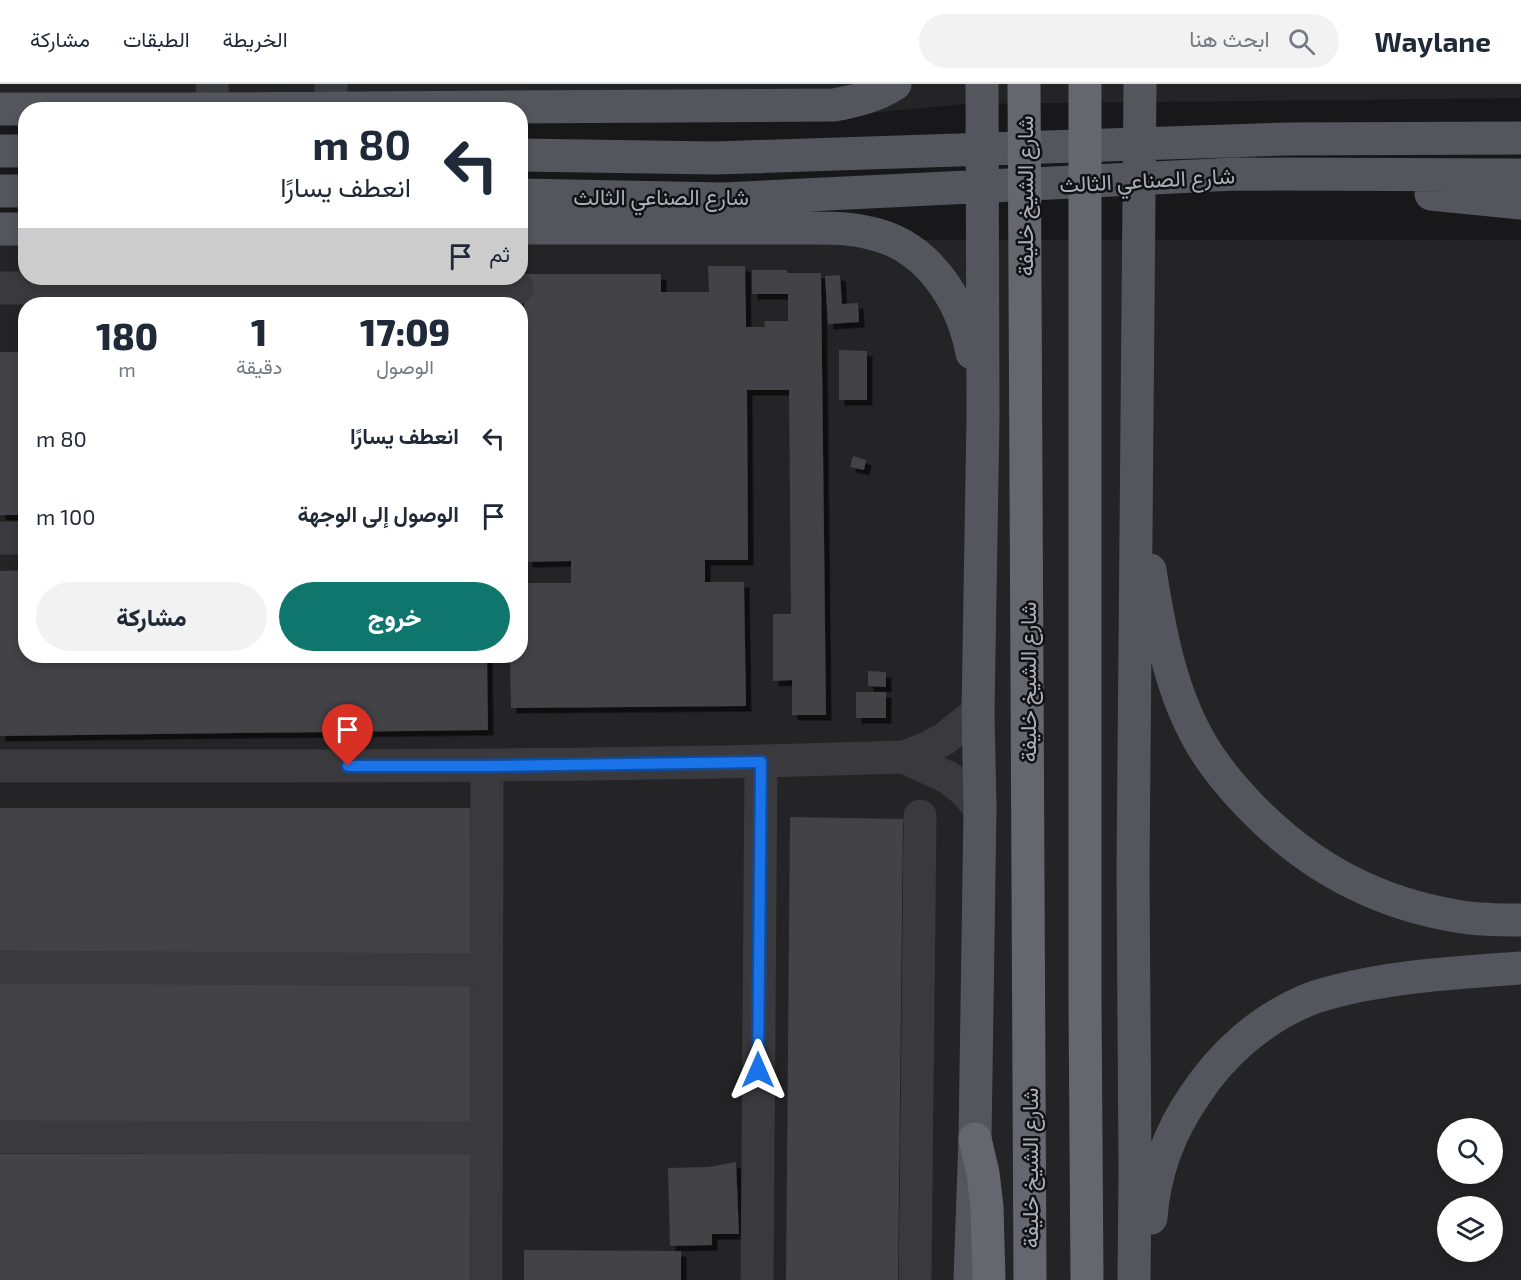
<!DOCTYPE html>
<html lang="ar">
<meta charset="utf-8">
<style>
body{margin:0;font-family:"Exo 2",Vazirmatn,sans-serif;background:#f2f2f3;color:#1f2937;direction:rtl;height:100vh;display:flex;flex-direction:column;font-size:22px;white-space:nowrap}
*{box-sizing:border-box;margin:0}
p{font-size:20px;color:#747a83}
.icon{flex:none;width:33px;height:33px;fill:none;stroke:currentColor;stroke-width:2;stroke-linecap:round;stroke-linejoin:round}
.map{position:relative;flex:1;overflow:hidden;direction:ltr}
.drawer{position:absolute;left:18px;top:213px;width:510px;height:366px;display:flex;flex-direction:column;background:#fff;border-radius:24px;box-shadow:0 3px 9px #0003;direction:rtl}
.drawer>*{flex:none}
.guide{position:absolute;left:18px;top:18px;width:510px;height:183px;border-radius:24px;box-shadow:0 3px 9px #0003;direction:rtl;background:#fff;color:#1f2937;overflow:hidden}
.fabs{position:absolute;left:1437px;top:1034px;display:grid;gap:12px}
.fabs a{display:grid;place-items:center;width:66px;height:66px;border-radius:50%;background:#fff;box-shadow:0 3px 9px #0003;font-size:30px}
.pin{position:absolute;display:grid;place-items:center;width:51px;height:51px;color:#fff;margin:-62px -26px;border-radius:50% 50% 50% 0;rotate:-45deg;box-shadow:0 0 6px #0007}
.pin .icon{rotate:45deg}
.me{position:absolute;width:66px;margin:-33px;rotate:0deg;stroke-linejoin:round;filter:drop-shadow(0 0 4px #0008)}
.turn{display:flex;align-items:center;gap:21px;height:126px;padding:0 18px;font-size:27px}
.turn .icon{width:78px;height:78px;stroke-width:2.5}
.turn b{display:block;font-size:42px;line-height:51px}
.then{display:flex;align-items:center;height:57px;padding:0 18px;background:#0003;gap:12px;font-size:22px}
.eta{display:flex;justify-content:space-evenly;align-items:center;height:102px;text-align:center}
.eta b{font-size:36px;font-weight:800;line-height:42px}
.primary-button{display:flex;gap:12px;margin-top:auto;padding:12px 18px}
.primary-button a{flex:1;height:69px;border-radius:36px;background:#0f766e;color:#fff;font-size:24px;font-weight:800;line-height:69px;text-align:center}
.primary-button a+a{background:#f2f2f3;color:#1f2937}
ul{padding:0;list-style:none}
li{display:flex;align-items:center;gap:18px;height:78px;padding:0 18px}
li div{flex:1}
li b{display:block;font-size:22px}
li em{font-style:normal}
header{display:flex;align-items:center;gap:36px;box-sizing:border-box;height:84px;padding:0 30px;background:#fff;border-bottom:2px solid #e0e1e3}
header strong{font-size:28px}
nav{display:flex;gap:33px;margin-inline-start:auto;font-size:21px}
.search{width:420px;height:54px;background:#f2f2f3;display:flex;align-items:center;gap:15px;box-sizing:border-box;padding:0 21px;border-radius:33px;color:#747a83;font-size:22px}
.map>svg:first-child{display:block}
</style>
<header>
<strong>Waylane</strong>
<div class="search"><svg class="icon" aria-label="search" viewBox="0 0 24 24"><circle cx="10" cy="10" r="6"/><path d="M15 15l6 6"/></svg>ابحث هنا</div>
<nav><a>الخريطة</a><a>الطبقات</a><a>مشاركة</a></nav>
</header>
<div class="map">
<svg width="1521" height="1196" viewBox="0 0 1521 1196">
<defs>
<filter id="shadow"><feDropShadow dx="5.5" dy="5.5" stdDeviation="0" flood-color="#0009"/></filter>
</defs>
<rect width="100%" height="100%" fill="#181719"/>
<path fill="#242326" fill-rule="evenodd" d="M0 0H1521V14L964 20 807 35 0 27Z
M0 155H25L26 194H520L521 156H1521V1196H0ZM26 220H520V572H26ZM1448 1044H1492V1089H1448ZM1448 1122H1492V1167H1448Z"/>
<path fill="#424246" filter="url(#shadow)" d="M708 182H745L746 243H765L764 237H788V210H752V186H787V189H821L826 631H792V596L773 597V530H791L789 306H747L748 476H705V498H744L746 622 511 624 510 572H520V499H571V477L527 478 524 190H661V208H709Z
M840 191 842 220 858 219 859 238 828 240 825 192Z
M839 266 867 267V316H839Z
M0 268H26V431H0Z
M853 372 866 376 864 386 850 383Z
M26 486V572H487L488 646 0 652V487Z
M868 587 886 588V603L868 602Z
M856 608H886V634H856Z
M0 724H470L473 874 0 873Z
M790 733 903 735 898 1196H786Z
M470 897 472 1043 0 1046V898Z
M0 1070H471V1196H0Z
M736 1078 739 1150H712V1161L670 1162 668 1084 709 1083Z
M524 1166 681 1167V1196H524Z"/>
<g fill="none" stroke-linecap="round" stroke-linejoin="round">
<path stroke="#39393e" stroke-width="33" d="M212 0 213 25
M331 24V0
M0 204H517
M0 454H26
M904 673 949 694 965 707 980 724
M0 682C301 682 603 683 904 673L925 665 944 655 978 628
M0 883 486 886
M0 1053 486 1054
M486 1196 487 682
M757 1196 761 678
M915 1196 920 732"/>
<path stroke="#55565d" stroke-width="33" d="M0 25H213L834 21C856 17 876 12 895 0
M0 67H26
M520 71 715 74 1286 55 1521 54
M0 107H26
M1431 110 1521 119
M520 111 724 115 1235 90 1521 91
M520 144H814C833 144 851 144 870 149 927 161 962 215 972 269
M0 145H26
M1150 486C1159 543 1170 605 1199 656 1212 680 1230 701 1249 721 1308 783 1377 820 1462 833 1481 836 1502 836 1521 836
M1151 1134C1154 1090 1170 1047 1195 1011 1221 971 1260 936 1305 917 1321 910 1340 906 1358 902 1411 891 1466 888 1521 884
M970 1196 975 1055 980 724 978 628 983 333 982 0
M1134 1196 1135 1087 1133 785 1140 0"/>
<path stroke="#65676f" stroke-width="33" d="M1024 0 1030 1196
M1085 0V917L1087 1196
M975 1055 983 1089 987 1123 989 1196"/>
</g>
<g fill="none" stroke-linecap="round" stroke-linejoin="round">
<g stroke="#114b97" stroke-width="15">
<path id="route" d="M348 682H487L761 678 758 986"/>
</g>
<use href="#route" stroke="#1a73e8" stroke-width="10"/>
</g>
<g text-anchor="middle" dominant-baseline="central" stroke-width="5" stroke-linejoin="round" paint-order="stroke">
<g font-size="22" fill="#aaaeb9" stroke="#121214">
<text transform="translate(1147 95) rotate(-3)">شارع الصناعي الثالث</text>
<text x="661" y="112">شارع الصناعي الثالث</text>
<text transform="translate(1024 112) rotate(-90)">شارع الشيخ خليفة</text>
<text transform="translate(1027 598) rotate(-90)">شارع الشيخ خليفة</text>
<text transform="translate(1029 1084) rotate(-90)">شارع الشيخ خليفة</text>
</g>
</g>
</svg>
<div class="fabs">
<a><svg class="icon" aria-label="search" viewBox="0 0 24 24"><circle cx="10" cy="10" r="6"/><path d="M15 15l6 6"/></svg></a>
<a><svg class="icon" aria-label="layers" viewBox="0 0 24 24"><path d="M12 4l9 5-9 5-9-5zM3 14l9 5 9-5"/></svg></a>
</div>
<div class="pin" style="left:348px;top:682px;background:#d93025"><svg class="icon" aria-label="arrive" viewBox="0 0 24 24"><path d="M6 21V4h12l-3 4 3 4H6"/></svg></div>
<svg class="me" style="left:758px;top:986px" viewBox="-20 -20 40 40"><path d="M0-17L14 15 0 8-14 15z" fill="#1a73e8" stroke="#fff" stroke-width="4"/></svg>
<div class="guide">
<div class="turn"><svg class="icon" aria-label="left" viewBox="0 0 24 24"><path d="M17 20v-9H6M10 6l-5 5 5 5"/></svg><div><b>80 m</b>انعطف يسارًا</div></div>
<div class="then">ثم<svg class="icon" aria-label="arrive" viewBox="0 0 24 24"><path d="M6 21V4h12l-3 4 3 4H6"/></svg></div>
</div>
<section class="drawer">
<div class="eta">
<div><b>17:09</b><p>الوصول</p></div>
<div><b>1</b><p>دقيقة</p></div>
<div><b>180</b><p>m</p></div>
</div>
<ul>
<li><svg class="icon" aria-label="left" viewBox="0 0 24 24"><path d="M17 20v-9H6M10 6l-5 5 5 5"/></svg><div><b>انعطف يسارًا</b></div><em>80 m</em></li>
<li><svg class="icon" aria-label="arrive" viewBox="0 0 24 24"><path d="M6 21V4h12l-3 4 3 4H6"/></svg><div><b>الوصول إلى الوجهة</b></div><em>100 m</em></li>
</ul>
<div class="primary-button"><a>خروج</a><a>مشاركة</a></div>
</section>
</div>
